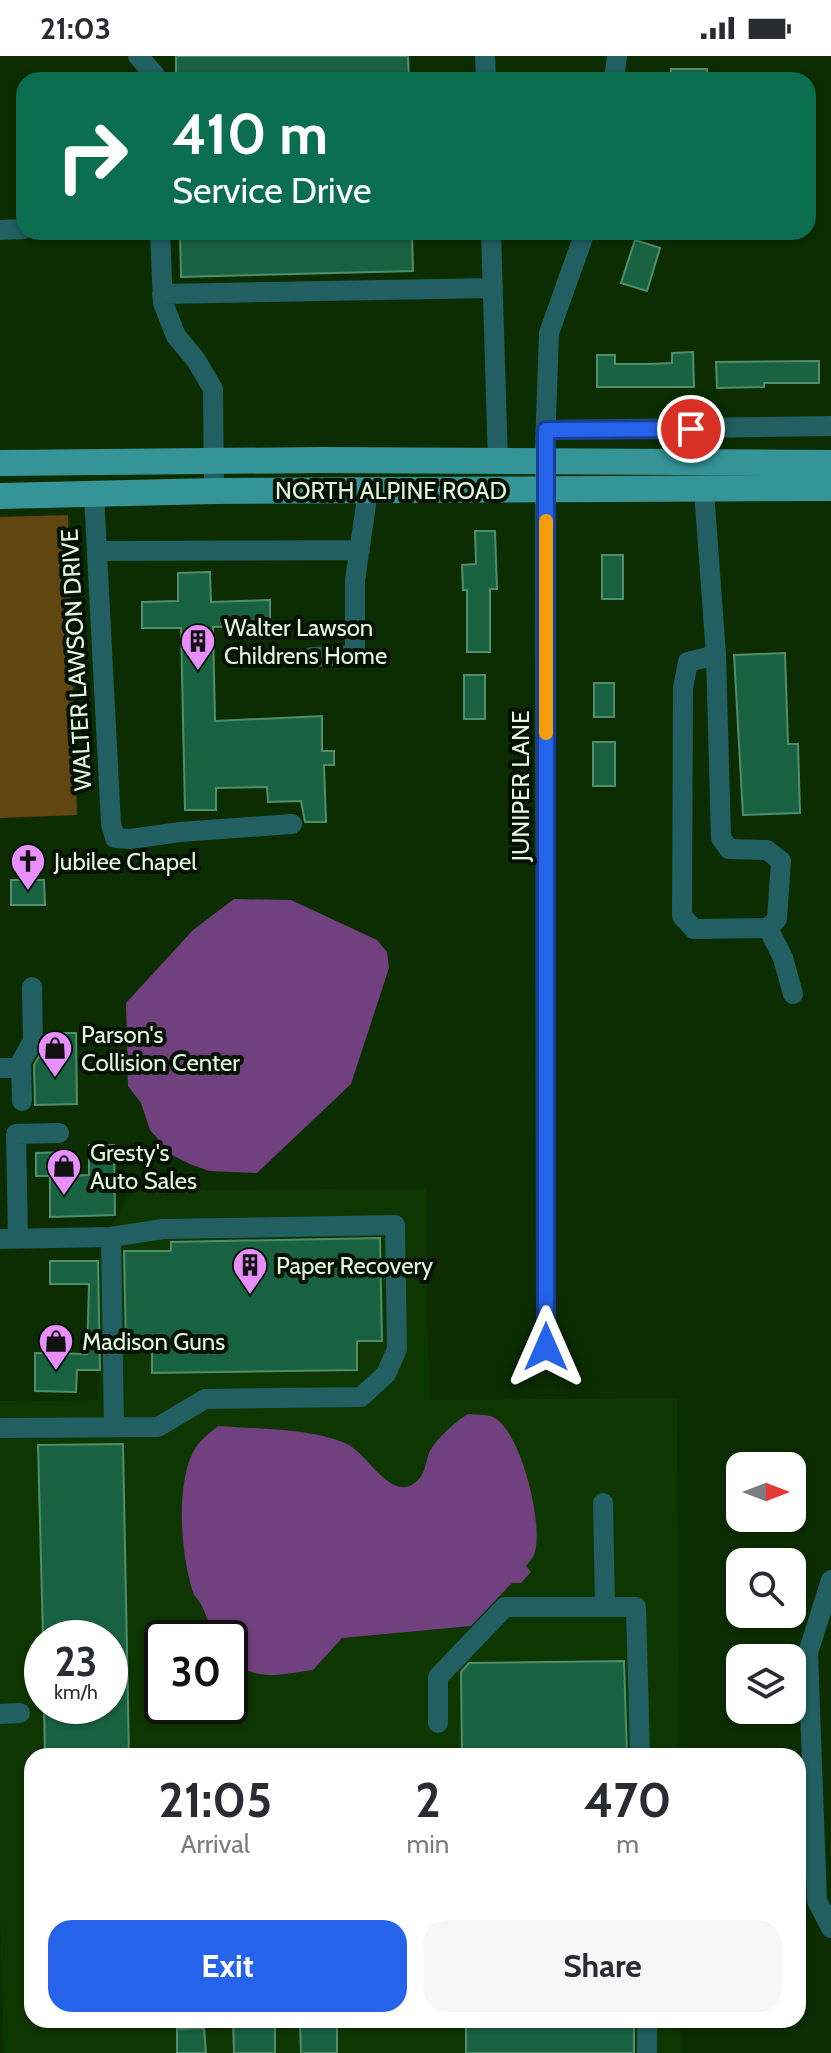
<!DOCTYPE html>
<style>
body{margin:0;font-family:Cabin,sans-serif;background:#f7f7f7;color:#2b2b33;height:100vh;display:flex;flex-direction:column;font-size:30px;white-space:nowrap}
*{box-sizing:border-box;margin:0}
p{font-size:26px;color:#7c7c81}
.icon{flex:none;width:44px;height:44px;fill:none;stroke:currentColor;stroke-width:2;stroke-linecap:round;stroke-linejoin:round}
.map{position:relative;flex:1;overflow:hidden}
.drawer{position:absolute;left:24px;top:1692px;width:782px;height:280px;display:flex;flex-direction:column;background:#fff;border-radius:24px;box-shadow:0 2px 6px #0004}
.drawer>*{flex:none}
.hud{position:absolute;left:16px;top:16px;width:800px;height:168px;border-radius:24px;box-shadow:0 2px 6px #0004;background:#0b6e4f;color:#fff;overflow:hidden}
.needle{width:52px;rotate:90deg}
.fabs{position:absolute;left:726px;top:1396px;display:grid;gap:16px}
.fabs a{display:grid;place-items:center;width:80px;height:80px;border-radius:16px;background:#fff;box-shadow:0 2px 6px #0004;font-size:40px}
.speed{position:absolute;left:24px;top:1564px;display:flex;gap:16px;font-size:40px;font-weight:700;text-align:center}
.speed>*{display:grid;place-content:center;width:104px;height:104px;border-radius:50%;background:#fff;box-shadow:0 2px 6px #0004;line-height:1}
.speed small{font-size:20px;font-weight:400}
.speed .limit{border:4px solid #111;border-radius:12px;background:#fff;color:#111}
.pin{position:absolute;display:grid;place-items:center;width:68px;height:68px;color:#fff;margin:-34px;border:4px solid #fff;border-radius:50%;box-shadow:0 2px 8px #0007}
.me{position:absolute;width:88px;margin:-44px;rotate:0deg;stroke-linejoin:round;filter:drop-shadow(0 0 6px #0008)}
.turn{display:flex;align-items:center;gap:28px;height:168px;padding:0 24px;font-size:36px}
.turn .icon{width:104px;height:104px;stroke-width:2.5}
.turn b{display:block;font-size:56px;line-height:68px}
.eta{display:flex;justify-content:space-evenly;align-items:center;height:136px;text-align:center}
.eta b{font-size:48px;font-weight:700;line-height:56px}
.button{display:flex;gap:16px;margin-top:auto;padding:16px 24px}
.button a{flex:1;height:92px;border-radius:24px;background:#2563eb;color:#fff;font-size:32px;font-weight:700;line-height:92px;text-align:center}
.button a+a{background:#f7f7f7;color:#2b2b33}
.status{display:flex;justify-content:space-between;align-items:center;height:56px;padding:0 40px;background:#fff;direction:ltr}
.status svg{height:22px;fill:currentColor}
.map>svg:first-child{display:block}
</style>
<div class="status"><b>21:03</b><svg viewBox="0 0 49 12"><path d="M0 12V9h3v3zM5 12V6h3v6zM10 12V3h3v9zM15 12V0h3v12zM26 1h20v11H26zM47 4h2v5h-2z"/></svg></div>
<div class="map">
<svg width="831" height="1997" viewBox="0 0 831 1997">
<rect width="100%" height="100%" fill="#0b2d01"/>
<path fill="#0e3601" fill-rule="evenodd" d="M426 1133 429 1344 677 1342 679 1700H32V1964H680L681 1997H4L0 1865V1345L98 1344 99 1194 131 1134ZM42 1582H110V1650H42ZM162 1582H230V1650H162Z"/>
<path fill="#61460f" d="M68 459 77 759 0 762V461Z"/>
<path fill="#71407e" d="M234 843 291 844 377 884 387 896 389 912 351 1028 257 1117 209 1115 190 1108 172 1099 150 1074 141 1047 128 1030 126 947 193 874Z
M468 1358C475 1359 486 1358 493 1361 521 1374 545 1472 534 1499 532 1503 529 1506 526 1510L531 1516 521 1527H512L471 1570 342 1582 313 1614C280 1618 257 1627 230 1603V1582H217C207 1569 205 1549 194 1539 181 1503 174 1425 196 1391 201 1383 211 1376 218 1370 257 1373 309 1372 345 1387 366 1395 389 1444 413 1428 425 1421 425 1408 429 1397 435 1384 456 1365 468 1358Z"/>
<path fill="#196241" stroke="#508d6d" stroke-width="2" d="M176 0H408L409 24H176Z
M671 13H707V24H671Z
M180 176H412L413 215 181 221Z
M635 184 660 192 647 235 621 227Z
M693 296 694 331H597V299H615V308H649L672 307V297Z
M819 305V327H764V331L717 332 716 306Z
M475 475H495L497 533H490V596H467V534H463L462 509 476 508Z
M602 499H623V543H602Z
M210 516 211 546 270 544V570L213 571 215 665 322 660V695H334V709H324L326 766H305L301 745 268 746 267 731 216 732V754H185L181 572H142V546L178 545V517Z
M785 597 788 688H798L800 757 743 759 734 599Z
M464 619H485V663H464Z
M594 627H614V661H594Z
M593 686H615V730H593Z
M11 824H44L45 849H11Z
M53 977H76L77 1048 35 1049 34 1009 41 997H53Z
M89 1089H114L115 1159 50 1161V1120H36V1097L65 1096V1120L89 1119Z
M380 1182 382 1285H357V1314L152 1317V1290H126L124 1195H171V1186Z
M50 1205H98L100 1314H77L76 1336 35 1335V1297L87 1298 89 1228H50Z
M123 1388 129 1700H45L44 1650H110V1582H43L38 1389Z
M624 1605 627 1700H462L461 1616 469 1607Z
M233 1964H275V1997H234Z
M466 1964H634V1997H466Z
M300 1969H337V1997H301Z
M204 1972 206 1997H177V1973Z"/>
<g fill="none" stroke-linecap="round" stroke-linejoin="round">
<path stroke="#225f62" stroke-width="20" d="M138 0 155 19V24
M485 0 486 24
M614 24 617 0
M0 174 24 173
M160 176 163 247 176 280 196 304 213 333 214 435
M491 176 498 406
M162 238 493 232
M546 374 831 370
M704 435 716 599 688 606 683 632 682 860 694 873 768 872 783 902 793 938
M94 438 111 768 115 782 130 783 180 776 292 768
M97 495 360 494
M716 599 721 782 729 793 767 794 781 805 777 863 768 872
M311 601 355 599V524L368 435
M0 1012H21
M22 1045 21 1006 33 985 32 931
M111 1181 114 1371
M18 1182 16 1078 59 1077
M0 1183 111 1181 163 1173 395 1169 397 1293 386 1318 361 1341 205 1343 158 1371 0 1372
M546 1291 545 391 549 277 585 176
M603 1447 605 1551
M831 1524 808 1597 817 1845 831 1872
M0 1658 20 1657
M438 1667V1621L505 1551H636L640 1700
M647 1964V1997"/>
<path stroke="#359498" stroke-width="26" d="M0 407 321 404 831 407
M0 440 214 435 831 432"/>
</g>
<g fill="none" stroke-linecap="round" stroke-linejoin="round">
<g stroke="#184099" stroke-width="20">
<path id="route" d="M546 1291V374L691 373"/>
</g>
<use href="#route" stroke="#2563eb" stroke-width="14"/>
<path stroke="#f59e0b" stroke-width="14" d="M546 677V465"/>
</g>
<defs>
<g id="building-pin" transform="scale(1.8)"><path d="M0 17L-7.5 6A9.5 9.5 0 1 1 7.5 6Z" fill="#e88eff" stroke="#051202"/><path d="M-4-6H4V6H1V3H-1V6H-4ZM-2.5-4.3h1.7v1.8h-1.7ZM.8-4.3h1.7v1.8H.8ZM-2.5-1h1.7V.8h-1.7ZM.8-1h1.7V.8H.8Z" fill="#111"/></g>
<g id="church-pin" transform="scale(1.8)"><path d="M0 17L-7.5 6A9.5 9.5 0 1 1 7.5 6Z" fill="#e88eff" stroke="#051202"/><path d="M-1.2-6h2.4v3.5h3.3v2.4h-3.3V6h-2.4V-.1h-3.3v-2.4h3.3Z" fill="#111"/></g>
<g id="shop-pin" transform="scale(1.8)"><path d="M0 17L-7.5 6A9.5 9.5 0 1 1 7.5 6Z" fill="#e88eff" stroke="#051202"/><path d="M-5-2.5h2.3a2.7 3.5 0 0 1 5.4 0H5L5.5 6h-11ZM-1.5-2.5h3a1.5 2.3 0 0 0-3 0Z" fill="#111"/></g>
</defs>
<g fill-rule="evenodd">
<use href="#building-pin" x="198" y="585"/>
<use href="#church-pin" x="28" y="805"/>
<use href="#shop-pin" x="55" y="992"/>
<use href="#shop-pin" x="64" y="1110"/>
<use href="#building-pin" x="250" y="1209"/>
<use href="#shop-pin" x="56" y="1285"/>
</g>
<g text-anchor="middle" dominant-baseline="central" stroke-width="8" stroke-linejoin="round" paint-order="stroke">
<g font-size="24" fill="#e3f8de" stroke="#051202">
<text x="391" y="434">NORTH ALPINE ROAD</text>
<text transform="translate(76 604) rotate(-93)">WALTER LAWSON DRIVE</text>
<text transform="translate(520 730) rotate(-90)">JUNIPER LANE</text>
</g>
<g font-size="24" fill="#e3f8de" stroke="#051202" text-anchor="start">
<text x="224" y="571">Walter Lawson<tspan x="224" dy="28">Childrens Home</tspan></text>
<text x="54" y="805">Jubilee Chapel</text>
<text x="81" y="978">Parson's<tspan x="81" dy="28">Collision Center</tspan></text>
<text x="90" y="1096">Gresty's<tspan x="90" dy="28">Auto Sales</tspan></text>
<text x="276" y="1209">Paper Recovery</text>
<text x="82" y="1285">Madison Guns</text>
</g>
</g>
</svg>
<div class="fabs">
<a><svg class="needle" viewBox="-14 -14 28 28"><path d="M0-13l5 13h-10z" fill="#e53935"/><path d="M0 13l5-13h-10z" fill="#7c7c81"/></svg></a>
<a><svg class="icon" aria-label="search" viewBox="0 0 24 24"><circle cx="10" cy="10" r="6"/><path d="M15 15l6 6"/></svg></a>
<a><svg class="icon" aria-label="layers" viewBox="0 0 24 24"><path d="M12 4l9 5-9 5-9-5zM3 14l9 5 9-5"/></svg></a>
</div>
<div class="speed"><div>23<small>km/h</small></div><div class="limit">30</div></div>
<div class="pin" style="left:691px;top:373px;background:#d93025"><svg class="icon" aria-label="arrive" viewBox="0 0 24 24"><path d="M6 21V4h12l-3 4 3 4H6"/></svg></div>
<svg class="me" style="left:546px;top:1291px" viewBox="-20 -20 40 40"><path d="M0-17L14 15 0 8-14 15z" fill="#2563eb" stroke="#fff" stroke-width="4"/></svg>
<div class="hud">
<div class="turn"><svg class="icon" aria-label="right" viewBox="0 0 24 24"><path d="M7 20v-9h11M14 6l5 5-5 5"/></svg><div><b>410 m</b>Service Drive</div></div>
</div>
<section class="drawer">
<div class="eta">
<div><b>21:05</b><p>Arrival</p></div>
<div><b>2</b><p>min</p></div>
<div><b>470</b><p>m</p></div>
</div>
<div class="button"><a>Exit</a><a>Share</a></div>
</section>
</div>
